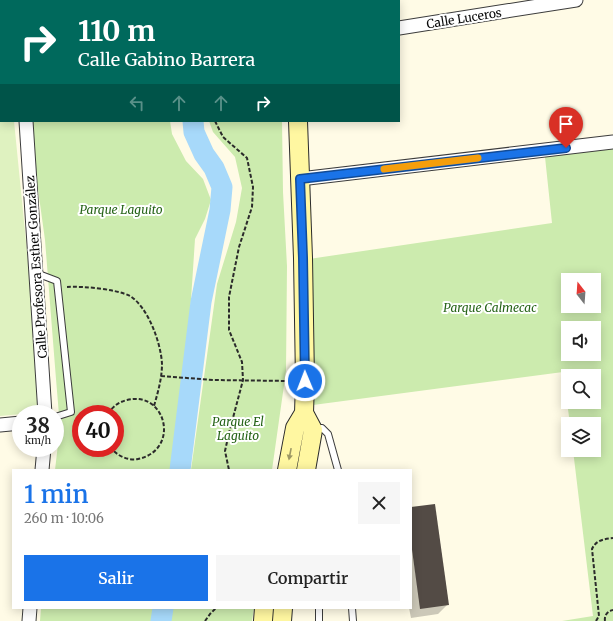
<!DOCTYPE html>
<html lang="es">
<meta charset="utf-8">
<style>
body{margin:0;font-family:Merriweather,serif;background:#f6f6f6;color:#222;height:100vh;display:flex;flex-direction:column;font-size:15px;white-space:nowrap}
*{box-sizing:border-box;margin:0}
p{font-size:13px;color:#767676}
.icon{flex:none;width:22px;height:22px;fill:none;stroke:currentColor;stroke-width:2;stroke-linecap:round;stroke-linejoin:round}
.map{position:relative;flex:1;overflow:hidden}
.sheet{position:absolute;left:12px;top:469px;width:400px;height:140px;display:flex;flex-direction:column;background:#fff;border-radius:0px;box-shadow:0 2px 10px #0003}
.sheet>*{flex:none}
.hud{position:absolute;left:0px;top:0px;width:400px;height:122px;box-shadow:0 2px 10px #0003;background:#00695c;color:#fff;overflow:hidden}
.needle{width:26px;rotate:343deg}
.controls{position:absolute;left:561px;top:273px;display:grid;gap:8px}
.controls a{display:grid;place-items:center;width:40px;height:40px;border-radius:0px;background:#fff;box-shadow:0 2px 10px #0003;font-size:20px}
.speed{position:absolute;left:12px;top:405px;display:flex;gap:8px;font-size:20px;font-weight:700;text-align:center}
.speed>*{display:grid;place-content:center;width:52px;height:52px;border-radius:50%;background:#fff;box-shadow:0 2px 10px #0003;line-height:1}
.speed small{font-size:10px;font-weight:400}
.speed .limit{border:6px solid #d22;background:#fff;color:#111}
.pin{position:absolute;display:grid;place-items:center;width:34px;height:34px;color:#fff;margin:-41px -17px;border-radius:50% 50% 50% 0;rotate:-45deg;box-shadow:0 0 4px #0007}
.pin .icon{rotate:45deg}
.me{position:absolute;width:44px;margin:-22px;rotate:359deg;stroke-linejoin:round;filter:drop-shadow(0 0 3px #0008)}
.turn{display:flex;align-items:center;gap:14px;height:84px;padding:0 12px;font-size:18px}
.turn .icon{width:52px;height:52px;stroke-width:2.5}
.turn b{display:block;font-size:28px;line-height:34px}
.lanes{display:flex;align-items:center;height:38px;padding:0 12px;background:#0003;justify-content:center;gap:20px;direction:ltr}
.lanes .off{opacity:.35}
.round{display:grid;place-items:center;flex:none;width:42px;height:42px;border-radius:0px;background:#f6f6f6}
.overview{display:flex;align-items:center;justify-content:space-between;height:68px;padding:0 12px}
h1{font-size:24px;font-weight:600;line-height:30px;color:#1a73e8}
.action{display:flex;gap:8px;margin-top:auto;padding:8px 12px}
.action a{flex:1;height:46px;border-radius:0px;background:#1a73e8;color:#fff;font-size:16px;font-weight:600;line-height:46px;text-align:center}
.action a+a{background:#f6f6f6;color:#222}
.map>svg:first-child{display:block}
</style>
<div class="map">
<svg width="613" height="621" viewBox="0 0 613 621">
<rect width="100%" height="100%" fill="#fffbe6"/>
<path fill="#ccebae" fill-rule="evenodd" d="M30 121H170L172 134 186 161 203 179 211 200 205 219 195 239 184 406 172 470H55L60 427 56 379 45 240 32 146ZM81 414H115V448H81Z
M209 121H282L283 192 287 266 286 371 272 470H191L217 284 236 222 242 188 235 157 213 132Z
M613 149V621H562L593 616 573 450H594V424H570L563 372 313 405 309 259 552 223 545 157ZM568 280H594V306H568ZM568 328H594V354H568ZM568 376H594V402H568Z
M41 608H159L156 621H40Z
M172 608H254L252 621H170Z"/>
<path fill="#dff2c0" d="M0 0 2 1H1V121H14L43 412 0 416Z"/>
<path fill="#a7d9fa" stroke="#298dd5" d="M121 0H252V1H121Z"/>
<path fill="#0003" d="M411 508 447 605 438 614 411 618 409 608H411Z"/>
<g fill="none" stroke-linecap="round" stroke-linejoin="round">
<path stroke="#a7d9fa" stroke-width="21" d="M180 470 201 302 220 210 222 187 214 168 204 154 194 132 193 121
M161 621 163 608"/>
</g>
<path fill="#534b45" d="M435 504 449 605 420 609 411 542V507Z"/>
<g fill="none" stroke-linecap="round" stroke-linejoin="round">
<g stroke="#3c3c3c" stroke-width="8">
<path id="lane" d="M36 273 57 281 71 412 55 417
M314 430 322 428 328 434 338 470
M319 608V621
M352 608 353 621"/>
</g>
<g stroke="#3c3c3c" stroke-width="15">
<path id="street" d="M17 0V1
M65 0 67 1
M96 0V1
M399 28 576 0
M26 121 45 414
M300 179 613 142
M0 425 21 423
M42 470 44 448
M29 621 30 608"/>
</g>
<g stroke="#2b2b2b" stroke-width="20">
<path id="secondary" d="M293 0V1
M304 413 313 430 306 470
M287 470 295 428 304 413 305 381 303 258 298 121
M263 621 264 608
M282 621 283 608"/>
</g>
<path stroke="#2b2b2b" stroke-width="2" stroke-dasharray="4 2" stroke-linecap="butt" d="M254 1V0
M215 121 223 137 247 158 253 187 252 207 239 247 229 297V330L242 362 243 380 229 433 225 451 229 470
M67 287C83 286 116 289 130 296 148 307 161 343 162 364 162 378 158 392 154 406
M161 376 213 380 290 381
M108 414C113 406 119 402 127 400 166 390 181 450 138 459 129 461 117 456 111 448
M75 420 78 426 81 427
M205 621 210 614 216 608
M596 621 599 616 592 549C596 540 604 539 613 538
M605 621C604 615 608 611 613 610"/>
<use href="#lane" stroke="#fff" stroke-width="6"/>
<use href="#street" stroke="#fff" stroke-width="13"/>
<use href="#secondary" stroke="#fff7a1" stroke-width="18"/>
</g>
<defs><path id="oneway-solid" d="M-6-.8H1V-3.2L6.5 0L1 3.2V.8H-6Z"/></defs>
<use fill="#9d9864" href="#oneway-solid" transform="translate(290 454) rotate(101)"/>
<g fill="none" stroke-linecap="round" stroke-linejoin="round">
<g stroke="#114b97" stroke-width="10">
<path id="route" d="M305 381 303 258 300 179 566 148"/>
</g>
<use href="#route" stroke="#1a73e8" stroke-width="7"/>
<path stroke="#f59e0b" stroke-width="7" d="M384 169 478 158"/>
</g>
<g text-anchor="middle" dominant-baseline="central" stroke-width="4" stroke-linejoin="round" paint-order="stroke">
<g font-size="12" fill="#090909" stroke="#fff">
<text transform="translate(464 18) rotate(-9)">Calle Luceros</text>
<text transform="translate(36 267) rotate(-94)">Calle Profesora Esther González</text>
</g>
<g font-size="12" font-style="italic" fill="#256317" stroke="#fff">
<text x="121" y="209">Parque Laguito</text>
<text x="490" y="307">Parque Calmecac</text>
<text x="238" y="421">Parque El<tspan x="238" dy="14">Laguito</tspan></text>
</g>
</g>
</svg>
<div class="controls">
<a><svg class="needle" viewBox="-14 -14 28 28"><path d="M0-13l5 13h-10z" fill="#e53935"/><path d="M0 13l5-13h-10z" fill="#767676"/></svg></a>
<a><svg class="icon" aria-label="sound" viewBox="0 0 24 24"><path d="M4 9h4l5-4v14l-5-4H4zM17 9q2 3 0 6"/></svg></a>
<a><svg class="icon" aria-label="search" viewBox="0 0 24 24"><circle cx="10" cy="10" r="6"/><path d="M15 15l6 6"/></svg></a>
<a><svg class="icon" aria-label="layers" viewBox="0 0 24 24"><path d="M12 4l9 5-9 5-9-5zM3 14l9 5 9-5"/></svg></a>
</div>
<div class="speed"><div>38<small>km/h</small></div><div class="limit">40</div></div>
<div class="pin" style="left:566px;top:148px;background:#d93025"><svg class="icon" aria-label="arrive" viewBox="0 0 24 24"><path d="M6 21V4h12l-3 4 3 4H6"/></svg></div>
<svg class="me" style="left:305px;top:381px" viewBox="-20 -20 40 40"><circle r="17" fill="#1a73e8" stroke="#fff" stroke-width="3"/><path d="M0-11L8 9 0 5-8 9z" fill="#fff"/></svg>
<div class="hud">
<div class="turn"><svg class="icon" aria-label="right" viewBox="0 0 24 24"><path d="M7 20v-9h11M14 6l5 5-5 5"/></svg><div><b>110 m</b>Calle Gabino Barrera</div></div>
<div class="lanes"><svg class="icon off" aria-label="left" viewBox="0 0 24 24"><path d="M17 20v-9H6M10 6l-5 5 5 5"/></svg><svg class="icon off" aria-label="ahead" viewBox="0 0 24 24"><path d="M12 20V5M6 11l6-6 6 6"/></svg><svg class="icon off" aria-label="ahead" viewBox="0 0 24 24"><path d="M12 20V5M6 11l6-6 6 6"/></svg><svg class="icon" aria-label="right" viewBox="0 0 24 24"><path d="M7 20v-9h11M14 6l5 5-5 5"/></svg></div>
</div>
<section class="sheet">
<div class="overview"><div><h1>1 min</h1><p>260 m · 10:06</p></div><a class="round"><svg class="icon" aria-label="close" viewBox="0 0 24 24"><path d="M6 6l12 12M18 6L6 18"/></svg></a></div>
<div class="action"><a>Salir</a><a>Compartir</a></div>
</section>
</div>
